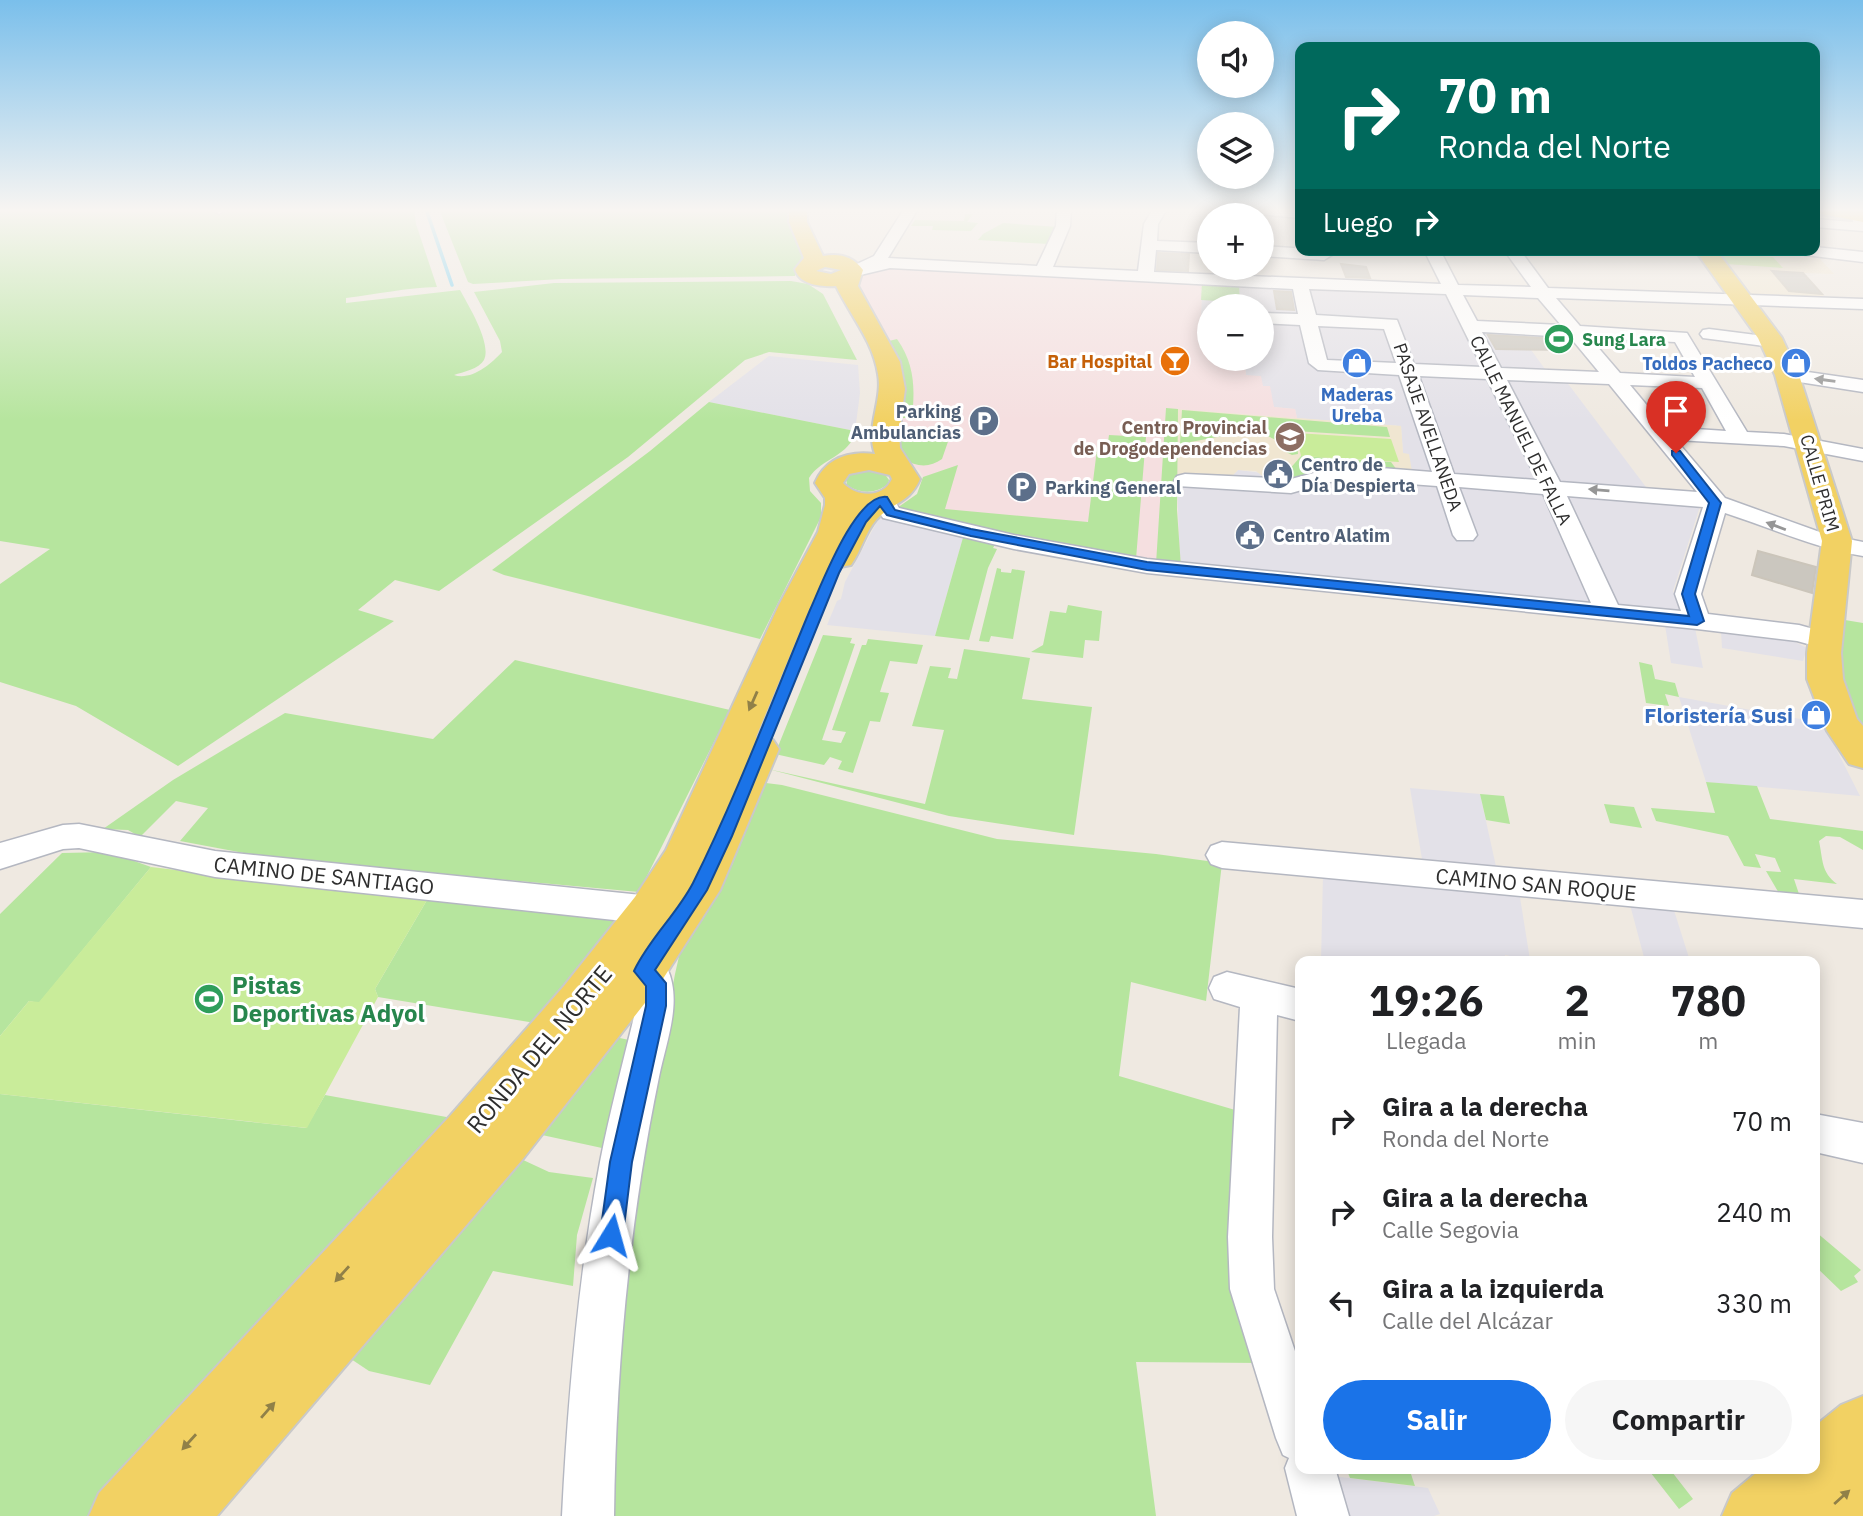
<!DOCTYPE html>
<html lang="es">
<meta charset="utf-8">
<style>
body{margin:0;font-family:"IBM Plex Sans",sans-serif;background:#f6f6f6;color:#202124;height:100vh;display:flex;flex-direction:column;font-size:26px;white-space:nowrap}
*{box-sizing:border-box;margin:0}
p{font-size:23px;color:#757577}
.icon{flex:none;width:38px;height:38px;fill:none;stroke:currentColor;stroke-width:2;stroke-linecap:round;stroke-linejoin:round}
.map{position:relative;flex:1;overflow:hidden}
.side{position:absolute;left:1295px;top:956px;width:525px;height:518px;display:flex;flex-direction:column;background:#fff;border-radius:14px;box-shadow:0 4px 18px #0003}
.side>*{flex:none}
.guide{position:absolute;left:1295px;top:42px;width:525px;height:214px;border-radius:14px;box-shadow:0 4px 18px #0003;background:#00695c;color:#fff;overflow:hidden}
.controls{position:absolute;left:1197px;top:21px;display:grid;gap:14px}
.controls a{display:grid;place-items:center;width:77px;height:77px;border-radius:50%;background:#fff;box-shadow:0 4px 18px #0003;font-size:35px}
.pin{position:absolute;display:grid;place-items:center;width:60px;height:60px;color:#fff;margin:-72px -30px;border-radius:50% 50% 50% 0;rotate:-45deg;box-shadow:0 0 7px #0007}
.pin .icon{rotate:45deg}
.me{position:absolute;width:77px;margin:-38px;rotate:8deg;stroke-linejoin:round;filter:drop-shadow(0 0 5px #0008)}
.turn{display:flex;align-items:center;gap:24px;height:147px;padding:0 28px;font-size:32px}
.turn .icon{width:91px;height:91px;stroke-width:2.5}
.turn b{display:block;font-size:49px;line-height:60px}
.then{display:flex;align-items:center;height:66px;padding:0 28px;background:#0003;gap:14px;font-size:26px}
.eta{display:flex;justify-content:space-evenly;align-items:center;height:119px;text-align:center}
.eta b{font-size:42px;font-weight:800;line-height:49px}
.primary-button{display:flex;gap:14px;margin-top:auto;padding:14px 28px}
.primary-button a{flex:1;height:80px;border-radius:42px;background:#1a73e8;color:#fff;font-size:28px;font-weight:800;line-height:80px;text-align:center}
.primary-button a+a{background:#f6f6f6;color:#202124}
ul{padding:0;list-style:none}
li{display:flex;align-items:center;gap:21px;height:91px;padding:0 28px}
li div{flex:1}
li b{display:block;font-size:26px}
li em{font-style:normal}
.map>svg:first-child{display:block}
</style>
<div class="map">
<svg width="1863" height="1516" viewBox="0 0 1863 1516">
<rect width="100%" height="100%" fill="#efe9e1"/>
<path fill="#e3e1e8" d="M1202 282 1464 295 1482 327 1515 328 1550 376 1563 377 1652 495 1701 503 1673 591 1688 627 1695 628 1703 668 1671 663 1665 625 1180 573 1177 477H1231L1238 470 1302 478 1331 467 1374 469 1403 453 1401 426 1297 418 1295 409 1274 407 1263 386 1246 375 1244 359H1262V306H1209V319H1201Z
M769 356 858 365 860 393 855 431 709 402Z
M880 516 964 534 935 636 827 625 837 601 841 599 845 582Z
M1721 631 1789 639 1807 648 1803 661 1722 648Z
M1679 697 1823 723 1860 796 1706 782Z
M1410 788 1480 794 1497 871 1423 865Z
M1323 875 1519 891 1530 960 1505 955V961H1321Z
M1629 901 1672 904 1690 961H1645Z
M1325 1475 1428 1488 1440 1514 1434 1516H1336Z"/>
<path fill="#f0e6d1" d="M1714 251 1820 259 1834 274 1802 273 1827 300 1752 298Z
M1178 409 1401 426 1403 453 1409 454 1412 471 1331 467 1292 479H1266L1256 471 1238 470 1231 477H1177Z"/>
<path fill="#f5dfe0" d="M885 268 1202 282 1201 319H1209V359H1259H1244L1246 375 1261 376 1263 386H1270L1274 407 1295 409 1297 418 1178 409 1177 510 1181 567 898 506 917 494 923 477 920 471 904 459 899 442 904 377 895 350 853 284 855 279 869 272Z"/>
<path fill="#b6e59e" d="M0 209H214V213L227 209H414L416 224 437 287C406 288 377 294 346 298V303L460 290C468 305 492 343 484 360 479 369 463 372 454 375 471 381 491 364 502 352L500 341 474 292 554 283 791 281 808 284 823 294 857 360 769 352 745 360 628 457 439 591 395 580 358 610 394 621 178 766 76 706 0 682V584L50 549 0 541Z
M439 209H790L806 256 796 268 795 276 562 279 473 284 468 282Z
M965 214H973L967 222 978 223 971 231 932 230 933 226H911L915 220 964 221Z
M1003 223 1058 227 1049 244 978 240 983 234Z
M1202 282 1239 284 1240 306H1218V301L1201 300Z
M897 339C915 365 915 388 912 418H902C904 389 905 366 889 341Z
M709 402 855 431C851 456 821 458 809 478L810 491 821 503V517L760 639 504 575 492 570 650 451Z
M1166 408 1178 409 1177 510 1181 567 1156 564Z
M1182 410 1387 427 1390 437 1295 431 1298 454 1292 455 1284 451 1289 446 1261 433 1249 431 1180 444Z
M906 430 951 433 942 459C930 468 916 467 904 459L899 442 900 433Z
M1109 435 1146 437 1136 559 1051 546 897 508 917 494 923 477 958 465 945 509 1088 522 1098 441 1108 442Z
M1301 456 1391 462 1397 470 1331 467 1302 478 1281 479Z
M866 469 884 473 889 480 888 484C876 494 860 494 847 485L846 478 853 472Z
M964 534 997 541 993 548 997 549 988 568 969 640 935 636Z
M997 568 1001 569V572L1011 573 1012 569 1025 571 1013 639 991 636 989 642 979 641Z
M1068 605 1102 611 1099 641 1085 640 1083 658 1031 652 1043 645 1050 611 1066 613Z
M1845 620 1863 623V733L1844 686 1839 658Z
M823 635 852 638 850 643 855 644 822 740 841 743 846 732 832 730 862 645H866L868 639 923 645 917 664 890 661 880 692 889 693 880 722 870 721 853 773 838 769 842 761 830 757 824 765 775 754Z
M964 649 1030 658 1022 699 1092 707 1074 835 949 816 768 769 925 804 944 730 912 726 930 666 951 668 948 678 957 679Z
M515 660 730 710 639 892 276 859 180 841 208 808 176 801 140 837 128 830 103 829 173 780 285 713 433 739Z
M1639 662 1652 665 1655 679 1675 683 1679 697 1665 694 1669 706 1646 703Z
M1706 782 1757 786 1770 819 1863 831V850L1840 837 1826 836 1819 841C1823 860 1821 872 1837 884L1794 879 1800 897 1780 895 1766 871 1781 872 1775 858 1755 854 1761 868 1744 866 1728 836 1656 821 1651 808 1715 813Z
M766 783 782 785 997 839 1156 854 1222 863 1206 1001 1131 982 1119 1076 1242 1112 1262 1363 1136 1362 1156 1516H605L620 1272 675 974 680 952 732 865Z
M1480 794 1504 796 1510 824 1486 820Z
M1604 804 1634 807 1642 828 1610 823Z
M109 852 151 867 39 1003 29 1001 0 1036V914L62 853Z
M427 900 615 920 613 928 535 1023 378 997 375 989Z
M615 1037 634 1041 602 1148 542 1135Z
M0 1094 306 1128 325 1095 452 1118 87 1516H0Z
M521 1159 549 1172 593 1178 577 1235 573 1286 493 1271 430 1385 369 1371 351 1359Z
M1816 1232 1861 1270 1854 1276 1858 1282 1841 1291 1815 1266Z
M1346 1468H1409L1415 1486 1350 1478Z
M1647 1468H1669L1693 1499 1679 1509Z"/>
<path fill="#c9ec9a" d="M1719 253 1773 257 1783 268 1727 264Z
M1296 433 1391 439 1399 462 1301 456Z
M151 867 427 900 375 989 378 997 307 1128 0 1094V1036L29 1001 39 1002Z"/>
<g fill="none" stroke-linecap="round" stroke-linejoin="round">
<path stroke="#75cff0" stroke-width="3.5" d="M426 209 452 285"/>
</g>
<path fill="#cbc7bf" stroke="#cbc5ba" stroke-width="2" d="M1158 253 1189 254 1188 271 1157 270Z
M1341 264 1366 267 1370 278 1346 277Z
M1772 271 1803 273 1822 294 1789 291Z
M1274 291 1291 292 1294 310 1277 309Z
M1488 335 1561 339 1568 350 1496 349Z
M1758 551 1816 567 1812 593 1752 575Z"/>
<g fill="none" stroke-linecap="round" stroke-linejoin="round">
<g stroke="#b4b7c1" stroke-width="3">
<path id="minor" d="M212 209H226V210L219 214Z
M904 209H918L888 258 1037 266 1056 226 1057 209H1071L1070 226 1053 267 1138 271 1144 224 1153 209H1167L1158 224 1157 241 1209 243V253L1156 250 1154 272 1441 284 1424 250H1440L1458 285 1531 287 1504 250H1520L1548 288 1863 299V309L1556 298 1580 326 1687 333 1747 432 1784 434 1863 449V461L1784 446 1676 440 1725 498 1828 535 1863 542V556C1814 548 1772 528 1725 513L1701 594 1708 614 1799 625 1835 635 1839 641 1835 647 1826 649 1797 641 1697 629 1147 573 1014 549 883 518 872 500 875 495H891L899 508 1014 535 1147 559 1591 603 1543 494 1459 487 1477 535 1473 540H1457L1453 535 1437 486 1356 480 1330 482 1291 493 1177 486 1174 481 1177 476 1185 474 1291 479 1329 469 1356 466 1432 472 1399 375 1318 370 1309 363 1300 325 1262 323V313L1298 314 1293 289 890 268 852 277 846 275 844 272 846 269 874 256ZM1309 289 1446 294 1482 367 1414 364 1397 320 1316 315ZM1463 295 1538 298 1561 325 1477 321ZM1318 326 1384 329 1396 363 1327 360ZM1482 332 1570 337 1599 372 1501 368ZM1590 338 1675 342 1695 377 1620 373ZM1419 376 1487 379 1537 480 1454 474ZM1507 380 1609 384 1697 492 1560 482ZM1630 385 1702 388 1726 431 1665 427ZM1567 496 1703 507 1675 594 1681 611 1618 605Z
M1240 209 1300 210V218L1247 213Z
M1859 211 1863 212V231L1815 227V219L1853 222 1852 215Z
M1262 246 1324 250 1332 255 1324 260 1262 256Z
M1815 247 1863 252V262L1805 255 1797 250H1815Z
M1709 329 1772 337 1781 342 1772 347 1703 338 1700 334 1703 330Z
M1787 369 1863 380V392L1780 379 1778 375Z
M79 824 215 851 651 896 663 900 668 910 663 920 651 924 215 877 79 848 63 849 0 869V843L63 825Z
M1222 842 1863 900V928L1222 868 1211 864 1206 855 1211 846Z
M643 956 667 968C683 1001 666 1042 659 1077 629 1222 616 1368 614 1516H562C568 1398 578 1278 600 1162 611 1106 626 1051 639 996L637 987 630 982 625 971 630 960Z
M1227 972 1300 989V1021L1277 1015 1272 1237 1274 1289 1300 1366V1468H1335L1349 1516H1297L1285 1468 1289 1458 1283 1455 1276 1438 1230 1289 1228 1237 1240 1007 1214 999 1209 988 1214 977Z
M1815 1114 1863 1123V1163L1815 1152Z"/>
</g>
<g stroke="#c9c9c9" stroke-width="4">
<path id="major" d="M789 209H807V222L823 256C839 253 853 256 863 270L858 286 900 362 905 389 899 434 900 448 920 479C909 504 892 502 876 520 865 533 861 551 851 565L840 567 831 565 811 605 756 737 773 740 779 749 720 890 659 985 522 1160 217 1516H89L99 1493 450 1116 564 986 635 897 666 850 779 605 818 532 825 505V498L815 483C826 458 849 451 875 454 865 428 883 401 878 374 873 341 850 315 836 286 822 287 799 285 795 269L804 258 789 222ZM825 267 841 270 831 274 816 271ZM869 470 890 475 892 479C883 499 856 497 843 483L849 474Z
M1815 209 1863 210V222L1817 213Z
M1695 250H1716L1782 338 1799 375 1852 541 1841 653 1843 679 1857 719 1863 726V768L1849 764 1827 731 1807 679V653L1822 541 1775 375 1758 338Z
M1863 1396V1516H1722L1732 1493 1762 1468H1815V1426L1841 1405Z"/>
</g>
<use href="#minor" fill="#fff" fill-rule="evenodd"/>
<use href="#major" fill="#f2d163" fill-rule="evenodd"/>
</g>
<defs><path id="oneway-solid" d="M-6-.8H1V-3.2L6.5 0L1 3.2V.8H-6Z" transform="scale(1.75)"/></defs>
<g fill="#969696">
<use href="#oneway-solid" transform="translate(1825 380) rotate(-172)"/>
<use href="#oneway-solid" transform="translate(1599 490) rotate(-175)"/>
<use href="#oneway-solid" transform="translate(1776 526) rotate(-159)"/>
</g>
<g fill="#908048">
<use href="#oneway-solid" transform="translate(753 701) rotate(114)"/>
<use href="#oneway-solid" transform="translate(342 1274) rotate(132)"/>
<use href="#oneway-solid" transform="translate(268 1410) rotate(-49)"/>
<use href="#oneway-solid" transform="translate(189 1442) rotate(132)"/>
<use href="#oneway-solid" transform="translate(1842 1497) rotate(-42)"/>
</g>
<linearGradient id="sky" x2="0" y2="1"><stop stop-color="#7abfeb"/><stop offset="0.5" stop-color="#f8f5f2"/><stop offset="1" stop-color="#f8f5f2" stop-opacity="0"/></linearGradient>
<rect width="1863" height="421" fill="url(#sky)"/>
<path fill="#1a73e8" stroke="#114b97" stroke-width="2" d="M1672 451H1680L1721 503 1695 594 1704 621 1697 625 1147 570 971 536 887 515 880 506 866 522 839 573 732 836 707 890 655 970 666 983V1006L632 1162 623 1235 619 1243 611 1247 603 1243 600 1235 610 1162 646 1006V986L634 971C649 939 677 914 693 883 737 795 772 701 810 610 821 586 856 492 887 497L895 510 971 529 1147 562 1689 616 1682 594 1709 503 1672 455Z"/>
<defs>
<g id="stadium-disc" transform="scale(1.575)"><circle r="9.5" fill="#2e9e5b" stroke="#fff"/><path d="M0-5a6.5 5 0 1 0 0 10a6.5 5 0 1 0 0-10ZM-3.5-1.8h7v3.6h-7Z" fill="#fff"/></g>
<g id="bar-disc" transform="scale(1.575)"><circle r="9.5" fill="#e8710a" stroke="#fff"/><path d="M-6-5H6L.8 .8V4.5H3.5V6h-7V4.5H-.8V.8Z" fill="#fff"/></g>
<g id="shop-disc" transform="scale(1.575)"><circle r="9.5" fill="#3f7fe0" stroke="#fff"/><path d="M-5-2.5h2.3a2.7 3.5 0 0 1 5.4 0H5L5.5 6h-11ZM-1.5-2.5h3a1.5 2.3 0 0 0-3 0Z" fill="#fff"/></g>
<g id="parking-disc" transform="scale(1.575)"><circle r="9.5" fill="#5c6f8a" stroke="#fff"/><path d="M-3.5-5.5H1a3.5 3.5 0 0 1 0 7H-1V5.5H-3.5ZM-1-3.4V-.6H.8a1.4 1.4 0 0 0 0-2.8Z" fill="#fff"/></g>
<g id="school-disc" transform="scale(1.575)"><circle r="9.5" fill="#8d6e63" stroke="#fff"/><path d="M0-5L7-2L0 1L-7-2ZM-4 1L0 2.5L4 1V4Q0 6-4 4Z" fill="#fff"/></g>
<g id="civic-disc" transform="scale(1.575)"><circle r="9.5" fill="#5c6f8a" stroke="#fff"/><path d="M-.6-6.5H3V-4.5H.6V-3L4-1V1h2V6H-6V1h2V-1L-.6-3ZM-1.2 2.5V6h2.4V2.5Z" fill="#fff"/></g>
</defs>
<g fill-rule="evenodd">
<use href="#stadium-disc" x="1559" y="339"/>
<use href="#bar-disc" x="1175" y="361"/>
<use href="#shop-disc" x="1357" y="363"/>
<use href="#shop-disc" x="1796" y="363"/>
<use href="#parking-disc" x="984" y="421"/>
<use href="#school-disc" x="1290" y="437"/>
<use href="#civic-disc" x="1278" y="474"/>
<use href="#parking-disc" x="1022" y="487"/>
<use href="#civic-disc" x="1250" y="535"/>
<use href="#shop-disc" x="1816" y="715"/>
<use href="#stadium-disc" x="209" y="999"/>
</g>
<g text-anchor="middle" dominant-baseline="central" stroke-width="6" stroke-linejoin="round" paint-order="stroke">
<g font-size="18" font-weight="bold" fill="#27864d" stroke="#fff" text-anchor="start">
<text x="1582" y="339">Sung Lara</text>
</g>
<g font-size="18" font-weight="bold" fill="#c56008" stroke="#fff" text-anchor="end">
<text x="1152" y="361">Bar Hospital</text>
</g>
<g font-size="18" font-weight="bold" fill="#366cbe" stroke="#fff" text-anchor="end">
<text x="1773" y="363">Toldos Pacheco</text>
<text x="1357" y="394" text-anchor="middle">Maderas<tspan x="1357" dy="21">Ureba</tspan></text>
</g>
<g font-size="18" font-weight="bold" fill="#4e5e75" stroke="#fff" text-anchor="start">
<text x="961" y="411" text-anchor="end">Parking<tspan x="961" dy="21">Ambulancias</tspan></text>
<text x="1301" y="464">Centro de<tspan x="1301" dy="21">Día Despierta</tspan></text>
<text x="1045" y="487">Parking General</text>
<text x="1273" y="535">Centro Alatim</text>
</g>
<g font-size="18" font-weight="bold" fill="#785e54" stroke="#fff" text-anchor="end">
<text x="1267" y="427">Centro Provincial<tspan x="1267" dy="21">de Drogodependencias</tspan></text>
</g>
<g font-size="18" fill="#2e2e2e" stroke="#fff">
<text transform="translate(1428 427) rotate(71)">PASAJE AVELLANEDA</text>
<text transform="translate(1521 430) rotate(64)">CALLE MANUEL DE FALLA</text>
<text transform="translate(1820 483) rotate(74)">CALLE PRIM</text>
</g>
<g font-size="21" font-weight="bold" fill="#366cbe" stroke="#fff" text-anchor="end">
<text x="1793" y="715">Floristería Susi</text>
</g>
<g font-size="21" fill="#2e2e2e" stroke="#fff">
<text transform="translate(324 875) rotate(6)">CAMINO DE SANTIAGO</text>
<text transform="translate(1536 884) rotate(5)">CAMINO SAN ROQUE</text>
</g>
<g font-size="24" font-weight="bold" fill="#27864d" stroke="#fff" text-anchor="start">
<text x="232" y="985">Pistas<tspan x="232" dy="28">Deportivas Adyol</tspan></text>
</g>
<g font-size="24" fill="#2e2e2e" stroke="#fff">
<text transform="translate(539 1049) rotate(-50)">RONDA DEL NORTE</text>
</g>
</g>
</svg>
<div class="controls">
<a><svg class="icon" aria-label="sound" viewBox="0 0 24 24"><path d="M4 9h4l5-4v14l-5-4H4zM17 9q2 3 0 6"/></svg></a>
<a><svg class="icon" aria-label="layers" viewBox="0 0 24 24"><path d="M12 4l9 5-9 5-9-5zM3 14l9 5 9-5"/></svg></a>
<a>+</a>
<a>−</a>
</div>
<div class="pin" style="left:1676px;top:453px;background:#d93025"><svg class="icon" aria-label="arrive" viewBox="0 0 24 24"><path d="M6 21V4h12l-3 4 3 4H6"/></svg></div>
<svg class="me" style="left:611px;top:1235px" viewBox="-20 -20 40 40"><path d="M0-17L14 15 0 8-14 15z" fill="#1a73e8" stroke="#fff" stroke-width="4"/></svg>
<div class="guide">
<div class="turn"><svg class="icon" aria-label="right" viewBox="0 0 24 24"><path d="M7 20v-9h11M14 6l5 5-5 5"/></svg><div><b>70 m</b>Ronda del Norte</div></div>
<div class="then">Luego<svg class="icon" aria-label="right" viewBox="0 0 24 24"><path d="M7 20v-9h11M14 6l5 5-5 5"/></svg></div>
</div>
<section class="side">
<div class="eta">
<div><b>19:26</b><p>Llegada</p></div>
<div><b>2</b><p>min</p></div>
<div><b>780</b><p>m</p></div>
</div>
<ul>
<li><svg class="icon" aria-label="right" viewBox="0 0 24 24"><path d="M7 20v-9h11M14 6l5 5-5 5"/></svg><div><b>Gira a la derecha</b><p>Ronda del Norte</p></div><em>70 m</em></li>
<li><svg class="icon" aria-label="right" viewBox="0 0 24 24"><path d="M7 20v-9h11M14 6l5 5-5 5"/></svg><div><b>Gira a la derecha</b><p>Calle Segovia</p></div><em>240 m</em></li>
<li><svg class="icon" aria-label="left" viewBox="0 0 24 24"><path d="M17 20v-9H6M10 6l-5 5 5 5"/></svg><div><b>Gira a la izquierda</b><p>Calle del Alcázar</p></div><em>330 m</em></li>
</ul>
<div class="primary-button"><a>Salir</a><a>Compartir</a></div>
</section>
</div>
